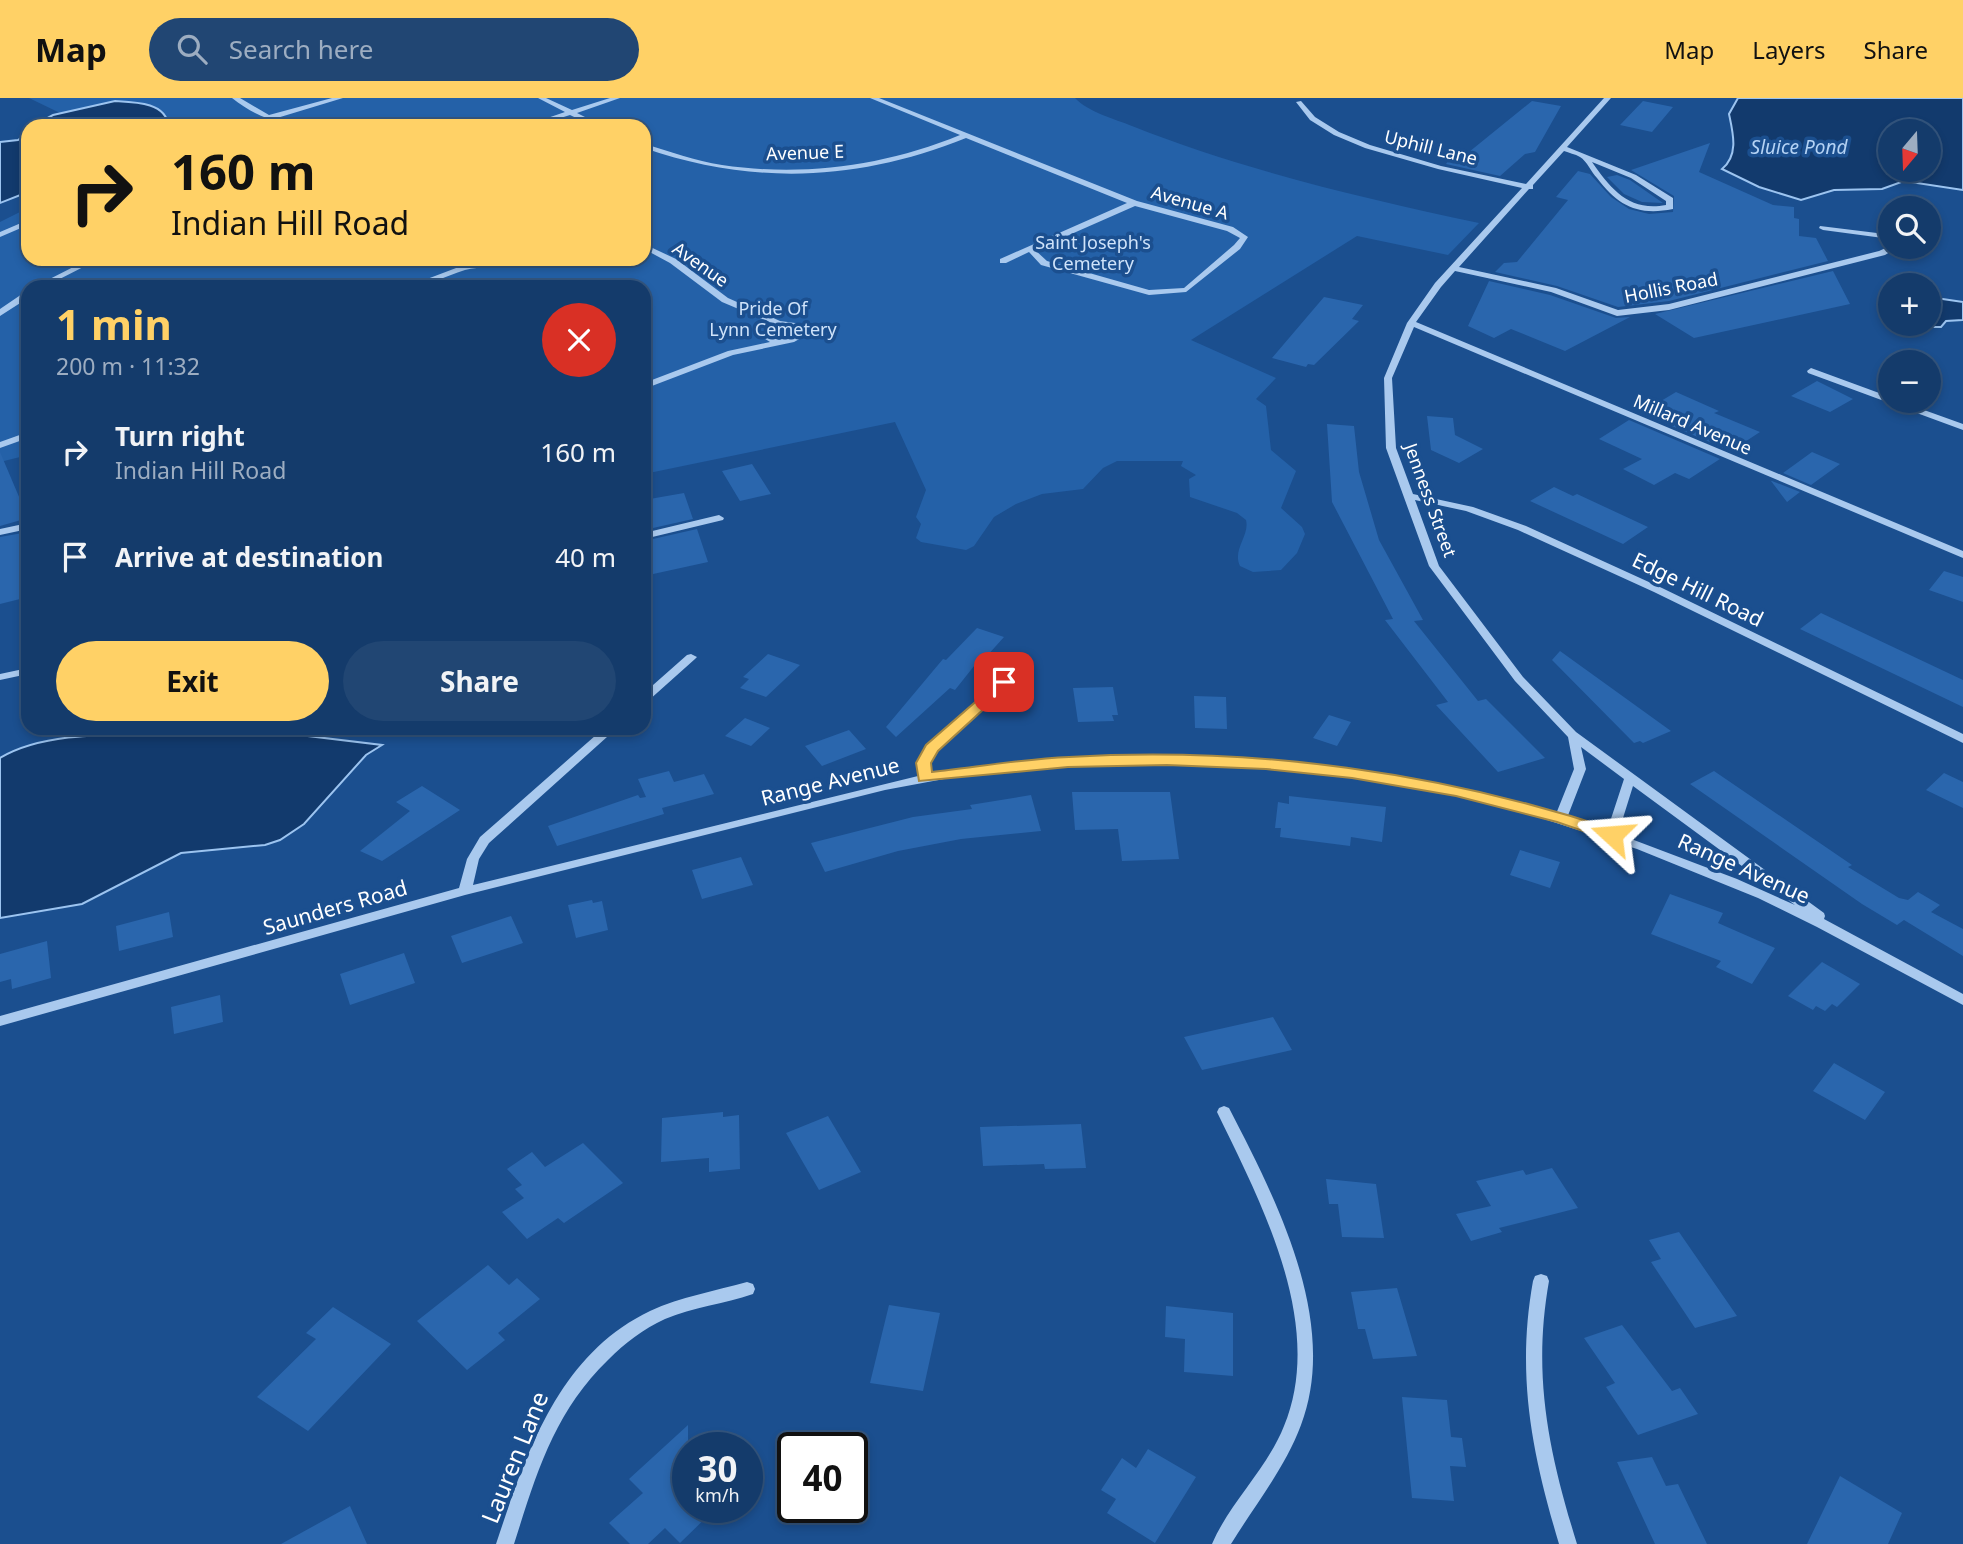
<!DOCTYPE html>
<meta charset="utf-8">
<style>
body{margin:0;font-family:"Noto Sans",sans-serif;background:#214673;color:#f1f3f6;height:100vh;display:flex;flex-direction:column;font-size:26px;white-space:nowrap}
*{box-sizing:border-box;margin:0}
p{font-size:23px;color:#9dadc1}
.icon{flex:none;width:38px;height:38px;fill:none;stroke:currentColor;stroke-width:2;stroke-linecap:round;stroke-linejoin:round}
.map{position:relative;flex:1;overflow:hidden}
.details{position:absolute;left:21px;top:182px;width:630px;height:455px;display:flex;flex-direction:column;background:#143b6b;border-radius:21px;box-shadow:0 4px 10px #0003,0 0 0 2px #33557e}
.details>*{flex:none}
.guide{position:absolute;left:21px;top:21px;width:630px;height:147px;border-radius:21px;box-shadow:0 4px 10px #0003,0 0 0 2px #33557e;background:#ffd166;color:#111;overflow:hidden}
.needle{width:46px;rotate:199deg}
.tools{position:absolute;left:1878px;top:21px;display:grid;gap:14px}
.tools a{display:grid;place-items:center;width:63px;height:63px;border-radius:50%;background:#143b6b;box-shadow:0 4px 10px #0003,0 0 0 2px #33557e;font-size:35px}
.speed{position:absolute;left:672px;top:1334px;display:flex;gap:14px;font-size:35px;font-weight:700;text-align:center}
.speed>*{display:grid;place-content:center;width:91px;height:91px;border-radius:50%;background:#143b6b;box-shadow:0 4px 10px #0003,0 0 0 2px #33557e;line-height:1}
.speed small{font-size:18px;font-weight:400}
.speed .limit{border:4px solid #111;border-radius:10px;background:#fff;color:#111}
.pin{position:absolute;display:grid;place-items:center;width:60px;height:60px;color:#fff;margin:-30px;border-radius:14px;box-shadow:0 4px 10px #0006}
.me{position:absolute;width:77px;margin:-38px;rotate:289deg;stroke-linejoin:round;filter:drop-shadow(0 0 5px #0008)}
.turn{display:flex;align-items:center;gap:24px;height:147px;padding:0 35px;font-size:32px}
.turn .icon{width:91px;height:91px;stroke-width:2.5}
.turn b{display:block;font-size:49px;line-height:60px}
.round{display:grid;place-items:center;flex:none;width:74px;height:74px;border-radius:37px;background:#214673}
.headline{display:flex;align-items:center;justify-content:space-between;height:119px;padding:0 35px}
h1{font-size:42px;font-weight:700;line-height:52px;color:#ffd166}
.primary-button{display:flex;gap:14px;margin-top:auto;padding:14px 35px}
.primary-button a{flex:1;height:80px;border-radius:42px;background:#ffd166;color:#111;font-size:28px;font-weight:700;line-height:80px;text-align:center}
.primary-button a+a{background:#214673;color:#f1f3f6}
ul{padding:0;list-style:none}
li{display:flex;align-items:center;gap:21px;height:105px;padding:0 35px}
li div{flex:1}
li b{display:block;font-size:26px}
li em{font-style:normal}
header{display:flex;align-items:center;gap:42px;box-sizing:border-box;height:98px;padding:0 35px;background:#ffd166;color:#111}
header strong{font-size:33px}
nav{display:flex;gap:38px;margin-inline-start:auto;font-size:24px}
.search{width:490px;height:63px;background:#214673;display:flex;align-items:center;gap:18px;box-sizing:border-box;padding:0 24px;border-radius:38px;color:#9dadc1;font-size:26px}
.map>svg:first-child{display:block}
</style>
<header>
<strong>Map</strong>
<div class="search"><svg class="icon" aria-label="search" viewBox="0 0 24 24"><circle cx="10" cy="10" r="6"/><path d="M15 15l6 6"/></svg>Search here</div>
<nav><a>Map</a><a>Layers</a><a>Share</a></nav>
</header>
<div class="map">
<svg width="1963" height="1446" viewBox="0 0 1963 1446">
<rect width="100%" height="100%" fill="#1b4f8f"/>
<path fill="#2461a8" d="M29 0H1075C1088 14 1115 21 1132 28 1243 72 1362 100 1479 125L1448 157 1357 138 1191 242 1276 280 1256 301 1266 308 1271 352 1296 373 1281 410 1302 429 1305 436 1297 455 1281 472 1253 474 1240 468C1232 451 1250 438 1246 422L1237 415 1190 399 1189 381 1196 377 1181 368 1183 363H1117L1103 370 1083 391 1042 396 1016 406 994 419 974 448 966 452 921 444 916 440 921 426 916 419 926 392 895 324 644 376V189H28V357L0 364V124L28 110V161H644V28H87Z"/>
<path fill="#123a6d" stroke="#9cc4f0" stroke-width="2" fill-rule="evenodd" d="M1738 0H1963V92L1904 83 1882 91 1834 92 1801 102 1759 89 1722 71C1739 57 1733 35 1729 16ZM1890 33H1928V72H1890Z
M115 3C133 4 167 4 168 28H33L53 17Z
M28 35V94L0 105V44L18 42Z
M1929 199 1963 204V222L1946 223 1941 229H1926Z
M196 635 291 636 382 647 366 657 304 726 280 742 265 747 181 755 82 806 0 820V660C52 629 135 639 196 635Z"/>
<path fill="#2a66ad" d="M1532 3 1561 8 1535 54 1525 56 1500 78 1446 66 1459 50 1469 54Z
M1643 3 1673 9 1652 34 1620 27Z
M1710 45 1699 74 1773 107 1794 109V120L1799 121V138L1816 140 1828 163 1669 203 1618 209 1557 188 1495 174 1504 165 1517 164 1568 102 1556 99 1578 73 1590 76 1611 99 1629 111 1649 116 1673 114 1674 98 1631 72Z
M1617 77 1630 82 1663 105 1642 104 1624 96 1607 79Z
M1833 173 1850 206 1694 240 1655 216Z
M1489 183 1550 197 1616 220 1630 219 1565 253 1511 231 1494 240 1468 228Z
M1324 199 1363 207 1352 221 1359 223 1314 267 1308 266 1306 269 1272 260Z
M1817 283 1853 301 1830 314 1791 298Z
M1676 294 1719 313 1714 315 1760 334 1731 353 1641 315Z
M1427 318 1453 320 1455 337 1483 351 1459 365 1431 352Z
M1629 322 1720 361 1689 381 1675 375 1654 387 1623 371 1642 361 1599 341Z
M1327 326 1354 328 1359 374 1379 442 1423 522 1414 523 1478 603 1486 601 1545 660 1498 674 1436 607 1448 604 1385 522 1393 521 1332 404Z
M0 354 28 420 0 428Z
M1812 354 1840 366 1811 387 1783 375Z
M752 366 771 396 740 403 722 373Z
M1771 383H1772L1800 394 1787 404Z
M1554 389 1573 398 1577 396 1648 429 1623 446 1530 403Z
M684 395 693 421 644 432V402Z
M697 431 708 464 644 478V443Z
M28 434V499L0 506V439Z
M1944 473 1963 479V504L1929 492Z
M1821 515 1963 582V609L1800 531Z
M977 530 1004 539 986 559 982 558 955 592 950 590 896 639 886 629 943 561 946 562Z
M1560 553 1671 633 1643 645 1640 643 1634 645 1552 562Z
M768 556 800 567 766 599 740 590 749 581 743 579Z
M1113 589 1118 617H1112L1114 623 1078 624 1073 590Z
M1194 598 1226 599 1227 631 1195 630Z
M1329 617 1351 624 1337 648 1313 640Z
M745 620 770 630 751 648 725 638Z
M849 632 866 651 822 668 805 648Z
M669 673 674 684 704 676 714 696 662 710 664 716 557 748 548 728 638 697 640 700 646 699 638 681Z
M1714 673 1852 767 1848 769 1899 800 1908 802 1918 794 1940 807 1931 814 1963 831V858L1904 822 1897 827 1862 806 1690 686Z
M1944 675 1963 684V710L1926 692Z
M422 688 460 712 382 763 360 753 410 713 396 704Z
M1072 694H1170L1179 761 1122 763 1118 731 1075 732Z
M1031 697 1041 733 961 741 898 753 825 774 811 745 913 719 972 711 970 707Z
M1289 698 1386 709 1382 744 1351 739 1350 748 1280 739 1281 730H1275L1278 704 1289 706Z
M1520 752 1560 764 1550 790 1510 777Z
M741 759 753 787 702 801 692 772Z
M1670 796 1723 815 1718 825 1775 850 1752 886 1716 869 1721 863 1651 836Z
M592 802 593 805 602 803 608 832 576 840 568 807Z
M169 814 173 839 119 853 116 828Z
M511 818 523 845 462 865 451 838Z
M47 843 51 880 12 891 11 881 0 884V856Z
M404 855 415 885 350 907 340 876Z
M1822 864 1860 886 1837 909 1832 906 1825 913 1816 908 1813 912 1788 898Z
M220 897 223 924 174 936 171 909Z
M1273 919 1292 952 1202 972 1184 939Z
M1834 965 1885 994 1865 1022 1813 993Z
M723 1014V1019L739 1017 740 1071 709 1074V1060L661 1064 662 1020Z
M828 1018 861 1074 819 1092 786 1035Z
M1081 1026 1086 1070 1045 1071 1044 1066 983 1068 980 1029Z
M583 1045 623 1085 564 1125 558 1120 527 1141 502 1114 524 1100 515 1091 522 1087 507 1071 532 1054 545 1069Z
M1552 1070 1578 1110 1499 1130 1502 1134 1471 1143 1456 1116 1491 1108 1476 1083 1523 1072 1526 1077Z
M1326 1081 1376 1086 1384 1140 1342 1139 1338 1106H1329Z
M1679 1134 1737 1218 1695 1230 1651 1164 1661 1161 1649 1142Z
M488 1167 509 1187 517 1180 540 1201 498 1235 505 1242 467 1272 417 1223Z
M1397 1190 1417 1258 1373 1261 1365 1231H1358L1351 1194Z
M889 1207 940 1215 923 1293 870 1285Z
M1166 1208 1233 1215V1278L1184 1274 1185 1241 1165 1239Z
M333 1209 391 1246 308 1333 257 1299 316 1241 306 1235Z
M1622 1227 1672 1293 1680 1290 1698 1316 1638 1337 1606 1289 1615 1285 1584 1240Z
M1402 1299 1447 1302 1451 1339 1462 1340 1466 1369 1450 1368 1454 1403 1412 1400Z
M688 1327V1409H717L680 1445 665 1430 648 1446H630L609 1425 643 1395 629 1381Z
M1148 1351 1196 1379 1155 1445 1107 1415 1116 1401 1101 1392 1122 1360 1136 1370Z
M1652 1359 1666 1388 1678 1386 1707 1446H1655L1617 1364Z
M1840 1378 1902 1415 1888 1446H1807Z
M350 1408 367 1446H281Z"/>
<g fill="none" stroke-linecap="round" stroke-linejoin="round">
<path fill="#a9c9ee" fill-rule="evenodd" d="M232 0H240L269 17 332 0H343L277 20 314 28C282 28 257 20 232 0Z
M538 0H546L572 12 610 0H620L577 15 603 28H593L570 17 535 28H524L565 14Z
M870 0H879L1137 103 1233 129 1248 139 1240 151 1186 194 1149 197 1041 167 1029 154 1006 165H1000V161L1127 105 966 40C859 83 754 88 644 50V46C670 53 695 63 722 67 803 79 884 68 960 37ZM1135 108 1227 133 1240 140 1234 147 1184 190 1149 192 1047 163 1035 152Z
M1604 0H1611L1567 49 1636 77 1673 100V111C1638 118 1618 108 1597 80 1591 74 1587 63 1580 59 1575 56 1569 55 1564 53L1533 87V91H1529L1459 169 1556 190 1618 212 1669 206 1879 153 1890 148 1898 149 1885 157 1669 212 1617 218 1551 194 1455 173 1441 189 1416 224 1963 453V460L1414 229 1392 280 1396 350 1413 396 1473 409 1526 428 1662 490 1963 636V645L1654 494 1518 432 1466 413 1415 402 1439 468 1523 579 1576 634 1824 815 1825 818 1824 821 1963 896V907L1817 829 1758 800 1637 751 1544 721 1452 697 1354 680 1256 668 1157 664 1059 667 960 678 885 692 465 797 0 928V918L459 790 467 761 480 739 604 630H617L489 745 479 761 473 787 918 678 917 665 927 647 1020 564 1024 563 1030 566 1028 568 936 652 929 665 930 675C958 670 986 667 1014 664 1145 651 1277 658 1406 681 1456 690 1508 701 1556 716L1574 671 1568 639 1515 583 1429 468 1386 350 1384 280 1407 225 1435 185 1522 90 1438 71 1365 50 1334 37 1310 22 1296 4 1301 3 1315 19 1339 34 1370 47 1441 68 1526 86ZM1592 64 1631 80 1666 103V107C1629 114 1611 91 1592 64ZM1581 649 1624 681 1607 733 1567 720 1586 671ZM1633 688 1795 807 1737 781 1618 736Z
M28 122V127L0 139V134Z
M1820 128 1885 136 1890 138V143L1883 140 1823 132 1819 130Z
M644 146 676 161 728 200 780 223 810 227V235L794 244 733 257 644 291V285L728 253 770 244 762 239 765 230 772 225 722 204 670 165 644 151ZM780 228 802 231V234L779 242 771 238 772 233Z
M89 161H99L44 189H34Z
M502 161H513C498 171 482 168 465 172 445 178 427 189 406 189L464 167 493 165Z
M25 194H28V200L0 218V211Z
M1811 270 1890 299V303H1899L1963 326V332L1808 275 1807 273Z
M28 334V340L0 350V344Z
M719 417 724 420 723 422 644 441V435Z
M28 425V431L0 437V431Z
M691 556 697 559 695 561 648 603 644 605V595L687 557Z
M28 570V576L0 582V576Z
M1224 1008 1229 1010C1276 1101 1340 1224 1301 1327 1285 1370 1255 1407 1231 1446H1212C1230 1404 1267 1371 1284 1328 1326 1226 1261 1105 1217 1014L1219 1010Z
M1541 1176 1547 1178 1549 1183C1532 1278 1549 1355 1577 1446H1559C1532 1355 1516 1278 1533 1183L1535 1178Z
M747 1184 753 1186 755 1191 753 1196C724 1206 693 1209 665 1221 643 1231 625 1245 608 1262 554 1314 536 1377 514 1446H496C526 1356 558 1257 650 1213 680 1199 715 1193 747 1184Z"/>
</g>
<path fill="#ffd166" stroke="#a68842" stroke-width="2" d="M1004 579 1012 584 1010 587 938 653 931 665 932 674C977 669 1023 661 1069 659 1254 648 1442 674 1618 733L1620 737 1612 743 1557 724 1456 698 1352 680 1266 671 1167 667 1068 669 919 683 916 665 926 647Z"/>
<g text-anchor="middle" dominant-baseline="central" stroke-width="7" stroke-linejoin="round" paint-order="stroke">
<g font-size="18" fill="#fff" stroke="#1b4f8f">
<text transform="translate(1431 49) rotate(14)">Uphill Lane</text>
<text transform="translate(805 54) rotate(-2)">Avenue E</text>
<text transform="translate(1190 104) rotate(16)">Avenue A</text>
<text transform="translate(701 166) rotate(35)">Avenue</text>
<text transform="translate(1671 189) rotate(-11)">Hollis Road</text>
<text transform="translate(1693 326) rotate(23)">Millard Avenue</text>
<text transform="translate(1431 402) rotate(70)">Jenness Street</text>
</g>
<g font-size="18" fill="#cfe3fa" stroke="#1b4f8f">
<text x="1093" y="144">Saint Joseph's<tspan x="1093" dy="21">Cemetery</tspan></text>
<text x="773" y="210">Pride Of<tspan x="773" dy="21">Lynn Cemetery</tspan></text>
</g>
<g font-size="19" font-style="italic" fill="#b5d3f5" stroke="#1b4f8f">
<text x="1799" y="49">Sluice Pond</text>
</g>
<g font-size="21" fill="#fff" stroke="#1b4f8f">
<text transform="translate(1698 491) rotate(26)">Edge Hill Road</text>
<text transform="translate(830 683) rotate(-14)">Range Avenue</text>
<text transform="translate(1744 770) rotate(24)">Range Avenue</text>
<text transform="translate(335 809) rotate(-16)">Saunders Road</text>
</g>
<g font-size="24" fill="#fff" stroke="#1b4f8f">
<text transform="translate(514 1359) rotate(-68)">Lauren Lane</text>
</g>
</g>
</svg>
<div class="tools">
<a><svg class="needle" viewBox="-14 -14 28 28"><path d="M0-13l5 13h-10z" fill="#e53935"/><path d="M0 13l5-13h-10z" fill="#9dadc1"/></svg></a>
<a><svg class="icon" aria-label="search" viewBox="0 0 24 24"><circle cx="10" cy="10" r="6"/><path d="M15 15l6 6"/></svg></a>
<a>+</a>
<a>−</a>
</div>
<div class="speed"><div>30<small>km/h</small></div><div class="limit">40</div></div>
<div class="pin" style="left:1004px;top:584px;background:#d93025"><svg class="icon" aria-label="arrive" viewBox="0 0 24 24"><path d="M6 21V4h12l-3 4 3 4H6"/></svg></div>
<svg class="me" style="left:1612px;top:737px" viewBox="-20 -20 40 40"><path d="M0-17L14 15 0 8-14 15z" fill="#ffd166" stroke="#fff" stroke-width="4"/></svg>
<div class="guide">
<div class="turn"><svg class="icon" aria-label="right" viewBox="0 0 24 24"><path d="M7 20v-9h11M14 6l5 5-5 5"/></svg><div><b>160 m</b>Indian Hill Road</div></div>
</div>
<section class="details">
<div class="headline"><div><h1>1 min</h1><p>200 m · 11:32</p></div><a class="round" style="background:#d93025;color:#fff"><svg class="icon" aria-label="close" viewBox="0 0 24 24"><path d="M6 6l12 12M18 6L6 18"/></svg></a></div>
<ul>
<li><svg class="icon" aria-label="right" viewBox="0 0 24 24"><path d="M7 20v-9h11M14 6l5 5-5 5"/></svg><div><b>Turn right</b><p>Indian Hill Road</p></div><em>160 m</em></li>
<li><svg class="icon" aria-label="arrive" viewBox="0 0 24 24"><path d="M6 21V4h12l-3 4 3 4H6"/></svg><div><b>Arrive at destination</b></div><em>40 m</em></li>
</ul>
<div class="primary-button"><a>Exit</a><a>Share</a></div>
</section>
</div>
